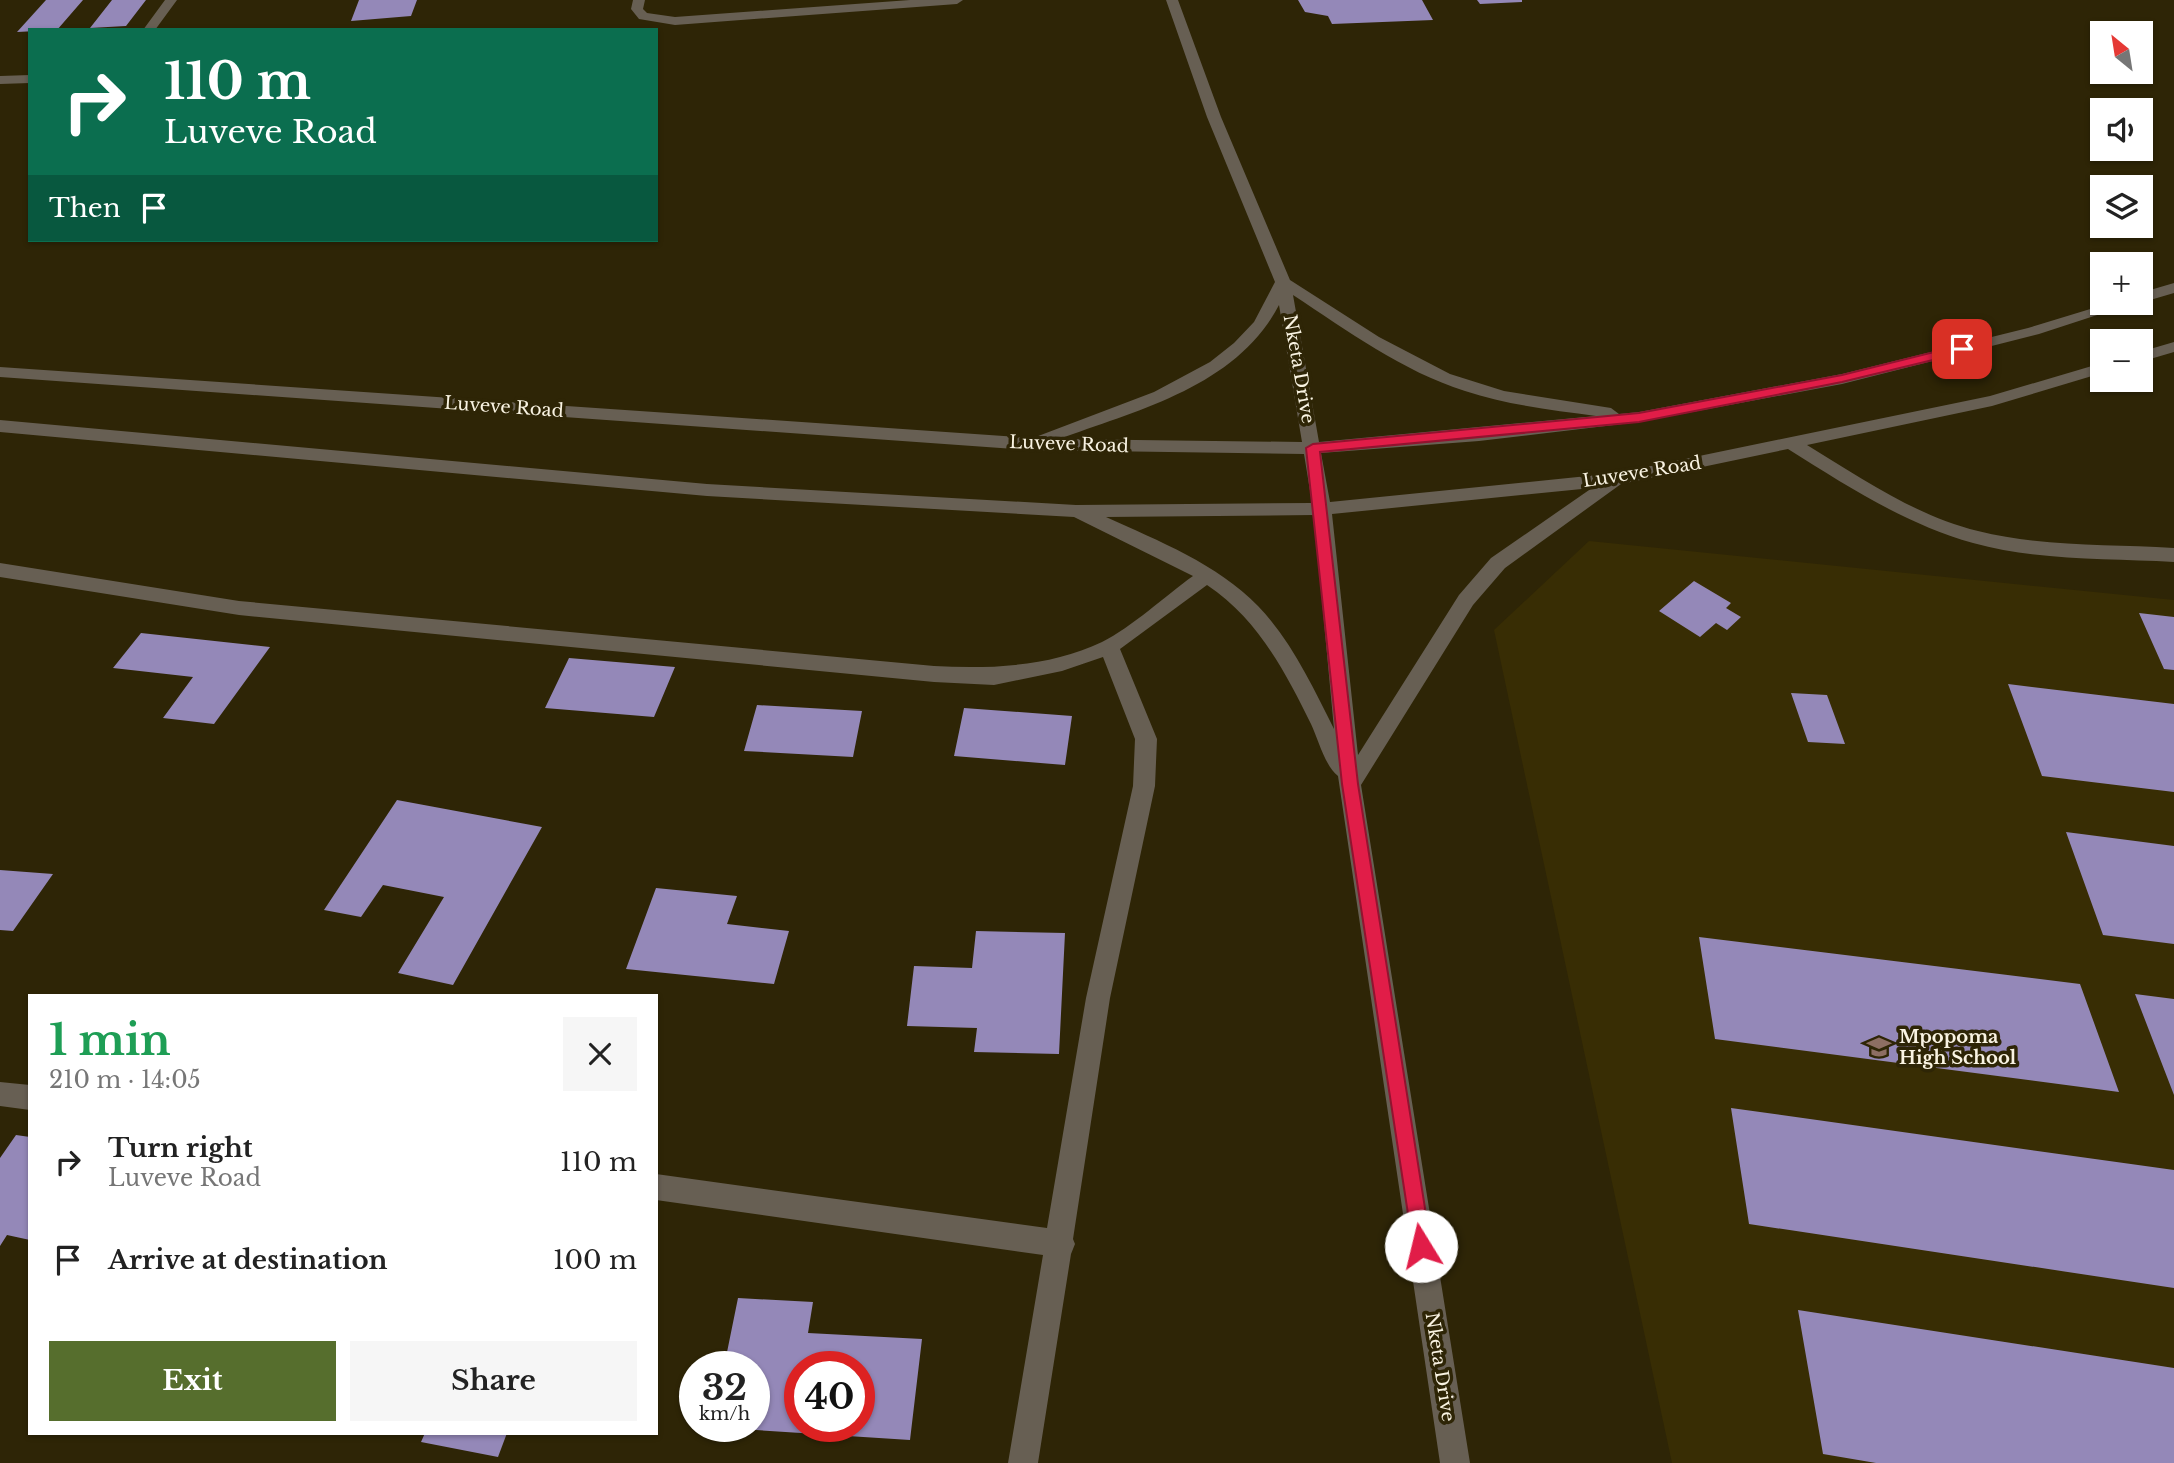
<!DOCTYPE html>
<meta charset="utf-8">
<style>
body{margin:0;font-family:"Libre Baskerville",serif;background:#f6f6f6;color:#222;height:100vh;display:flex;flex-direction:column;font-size:26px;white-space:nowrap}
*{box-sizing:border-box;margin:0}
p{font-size:23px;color:#767676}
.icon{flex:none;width:38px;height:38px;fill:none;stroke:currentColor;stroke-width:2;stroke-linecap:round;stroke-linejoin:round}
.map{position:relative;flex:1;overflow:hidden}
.details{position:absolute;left:28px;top:994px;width:630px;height:441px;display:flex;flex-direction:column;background:#fff;border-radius:0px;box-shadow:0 2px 5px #0004}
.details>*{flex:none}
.guide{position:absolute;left:28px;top:28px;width:630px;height:214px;border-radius:0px;box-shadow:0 2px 5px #0004;background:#0b6e4f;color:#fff;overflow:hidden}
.needle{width:46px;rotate:330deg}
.fabs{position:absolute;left:2090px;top:21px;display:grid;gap:14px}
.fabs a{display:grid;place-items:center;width:63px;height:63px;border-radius:0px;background:#fff;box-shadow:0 2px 5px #0004;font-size:35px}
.speed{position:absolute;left:679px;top:1351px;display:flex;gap:14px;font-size:35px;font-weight:700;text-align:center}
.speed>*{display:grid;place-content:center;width:91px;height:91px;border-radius:50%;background:#fff;box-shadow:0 2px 5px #0004;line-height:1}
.speed small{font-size:18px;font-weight:400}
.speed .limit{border:10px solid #d22;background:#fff;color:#111}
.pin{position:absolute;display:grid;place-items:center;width:60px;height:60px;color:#fff;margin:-30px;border-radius:14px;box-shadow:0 4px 10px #0006}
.me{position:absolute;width:77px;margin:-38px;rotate:351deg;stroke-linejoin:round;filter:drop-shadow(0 0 5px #0008)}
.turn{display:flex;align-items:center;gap:24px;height:147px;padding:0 21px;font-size:32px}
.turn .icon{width:91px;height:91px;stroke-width:2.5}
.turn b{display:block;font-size:49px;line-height:60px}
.then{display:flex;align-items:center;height:66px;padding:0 21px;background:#0003;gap:14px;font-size:26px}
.round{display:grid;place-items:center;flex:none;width:74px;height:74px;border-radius:0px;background:#f6f6f6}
.headline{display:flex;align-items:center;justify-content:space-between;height:119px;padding:0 21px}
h1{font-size:42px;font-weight:700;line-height:52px;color:#1e9e55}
.primary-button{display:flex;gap:14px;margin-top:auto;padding:14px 21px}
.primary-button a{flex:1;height:80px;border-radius:0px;background:#566e2d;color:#fff;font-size:28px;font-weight:700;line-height:80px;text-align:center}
.primary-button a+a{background:#f6f6f6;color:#222}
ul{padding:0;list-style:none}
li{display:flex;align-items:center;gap:21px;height:98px;padding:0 21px}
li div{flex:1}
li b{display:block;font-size:26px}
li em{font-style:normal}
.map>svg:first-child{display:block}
</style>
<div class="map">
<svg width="2174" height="1463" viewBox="0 0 2174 1463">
<rect width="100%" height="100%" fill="#2e2506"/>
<path fill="#382d04" d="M1589 541 2174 600V1463H1672L1494 630Z"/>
<path fill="#9488b8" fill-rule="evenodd" d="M46 0H83L57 30 17 32Z
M112 0H146L126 26 90 28Z
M359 0H417L411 16 351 21Z
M1298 0H1422L1433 20 1332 24 1328 16 1305 12Z
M1477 0H1522V2L1480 4Z
M1694 581 1731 603 1726 608 1741 617 1727 630 1716 623 1700 637 1659 611Z
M2139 613 2174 617V670L2164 669Z
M141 633 270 647 214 724 163 718 193 677 113 668Z
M569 658 675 667 654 717 545 708Z
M2008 684 2174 704V792L2042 776Z
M1791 693 1827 695 1845 744 1808 742Z
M757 705 862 711 853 757 744 751Z
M964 708 1072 716 1065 765 954 756Z
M397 800 542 827 453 985 398 973 444 897 383 885 361 917 324 910Z
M2066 832 2174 846V944L2103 935Z
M0 870 53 874 13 931 0 930Z
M656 888 737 896 727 924 789 931 774 984 626 969Z
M976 931 1065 933 1059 1054 974 1052 977 1028 907 1026 914 966 972 968Z
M1699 937 2080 984 2119 1092 1715 1039Z
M2135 994 2174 999V1095Z
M1731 1108 2174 1170V1288L1749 1224Z
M16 1135 30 1137V1240L7 1235 0 1246V1158Z
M738 1298 813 1302 808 1333 922 1339 910 1440 724 1428 754 1426V1367H724ZM800 1367H859V1426H800Z
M1798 1310 2174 1368V1463H1876L1823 1454Z
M425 1433H507L498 1457 421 1442Z"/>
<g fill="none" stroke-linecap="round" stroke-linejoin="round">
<path fill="#675f53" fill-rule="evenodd" d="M165 0H177L155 30H143Z
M633 0H645L643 9 647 13 675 17 910 0H963L957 4 675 25 639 19 631 9Z
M1166 0H1178L1221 117 1290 280 1379 337 1450 374 1504 391 1611 408 1619 414 1639 412 1842 374 2028 328 2110 303H2134L2039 334 1842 384 1639 422 1479 441 1321 453 1330 502 1617 473 1990 396 2102 363V373L1992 406 1807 445C1861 478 1916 516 1978 531 2042 547 2109 544 2174 548V562C2107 558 2038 561 1973 543 1905 524 1847 486 1788 449L1621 484 1505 568 1473 605 1361 785 1470 1463H1440L1338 776C1325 766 1318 739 1311 724 1285 671 1257 618 1207 585L1120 649 1157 739 1155 786 1110 998 1073 1239 1075 1244 1071 1254 1038 1463H1008L1043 1255 656 1200V1174L1047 1228 1086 998 1133 786 1135 739 1103 657 1062 671 994 685 934 682 239 615 0 577V563L239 601 934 666C989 669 1050 667 1102 642 1132 627 1165 596 1193 576L1074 517 707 496 0 432V420L707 484 1076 505 1312 503 1304 454 1030 450 0 377V367L1033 438 1154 392 1210 362 1234 343 1254 322 1275 282 1207 117ZM1293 295C1348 331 1402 371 1465 391 1507 405 1552 410 1596 416L1319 442ZM1279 305 1302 442 1059 439C1138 410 1237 386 1279 305ZM1592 488 1491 558 1459 595 1358 755 1332 514ZM1314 515 1334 729C1313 687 1291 640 1258 606 1217 564 1159 541 1106 517Z
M30 75V83L0 84V76Z
M2174 283V293L2140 303V293Z
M2174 342V352L2140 362V352Z
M0 1082 30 1085V1110L0 1106Z"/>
</g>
<path fill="#e11d48" stroke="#92132f" stroke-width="2" d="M1962 345 1968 349 1966 352 1842 382 1639 422 1320 452 1358 784 1431 1246 1428 1253 1421 1256 1414 1253 1342 784 1306 448 1313 444 1639 413 1842 375Z"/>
<defs>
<g id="school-bare" transform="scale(1.89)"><path d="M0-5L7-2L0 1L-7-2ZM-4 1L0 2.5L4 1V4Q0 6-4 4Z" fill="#8d6e63" stroke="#2e2506" stroke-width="2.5" paint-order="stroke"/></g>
</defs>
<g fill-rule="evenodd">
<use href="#school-bare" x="1879" y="1047"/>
</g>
<g text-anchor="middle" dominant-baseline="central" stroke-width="7" stroke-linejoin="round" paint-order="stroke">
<g font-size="18" fill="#f9f3e2" stroke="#2e2506">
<text transform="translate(1299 369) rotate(80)">Nketa Drive</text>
<text transform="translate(504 407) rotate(4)">Luveve Road</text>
<text transform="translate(1069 444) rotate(2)">Luveve Road</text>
<text transform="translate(1642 472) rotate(-9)">Luveve Road</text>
<text transform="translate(1440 1367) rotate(81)">Nketa Drive</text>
</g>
<g font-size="18" font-weight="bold" fill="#f9f3e2" stroke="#2e2506" text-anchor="start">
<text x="1899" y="1037">Mpopoma<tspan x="1899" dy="21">High School</tspan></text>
</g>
</g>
</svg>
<div class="fabs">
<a><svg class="needle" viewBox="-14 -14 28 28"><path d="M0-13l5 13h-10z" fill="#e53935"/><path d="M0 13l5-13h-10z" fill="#767676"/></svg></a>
<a><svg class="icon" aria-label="sound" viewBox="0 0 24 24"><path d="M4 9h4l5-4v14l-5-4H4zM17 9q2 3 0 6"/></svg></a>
<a><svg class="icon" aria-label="layers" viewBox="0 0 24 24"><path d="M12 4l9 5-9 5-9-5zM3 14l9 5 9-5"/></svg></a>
<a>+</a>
<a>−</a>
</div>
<div class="speed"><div>32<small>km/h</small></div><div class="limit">40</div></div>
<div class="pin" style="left:1962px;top:349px;background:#d93025"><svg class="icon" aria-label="arrive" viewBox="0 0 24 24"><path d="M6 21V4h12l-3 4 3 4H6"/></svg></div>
<svg class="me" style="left:1421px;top:1246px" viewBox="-20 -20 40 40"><circle r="19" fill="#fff"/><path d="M0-13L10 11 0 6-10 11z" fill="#e11d48"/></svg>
<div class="guide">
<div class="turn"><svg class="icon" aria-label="right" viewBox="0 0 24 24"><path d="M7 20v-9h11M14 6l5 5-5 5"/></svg><div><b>110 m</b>Luveve Road</div></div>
<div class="then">Then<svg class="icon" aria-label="arrive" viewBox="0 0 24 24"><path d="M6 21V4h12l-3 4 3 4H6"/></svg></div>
</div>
<section class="details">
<div class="headline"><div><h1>1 min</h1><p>210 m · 14:05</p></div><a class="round"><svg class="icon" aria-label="close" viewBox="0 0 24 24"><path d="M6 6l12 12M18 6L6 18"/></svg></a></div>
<ul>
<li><svg class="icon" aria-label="right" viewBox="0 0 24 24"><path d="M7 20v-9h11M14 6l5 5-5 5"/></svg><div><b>Turn right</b><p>Luveve Road</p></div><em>110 m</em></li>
<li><svg class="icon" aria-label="arrive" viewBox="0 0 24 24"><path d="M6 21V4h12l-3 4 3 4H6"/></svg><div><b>Arrive at destination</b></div><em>100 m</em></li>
</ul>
<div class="primary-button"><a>Exit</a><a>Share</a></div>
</section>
</div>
